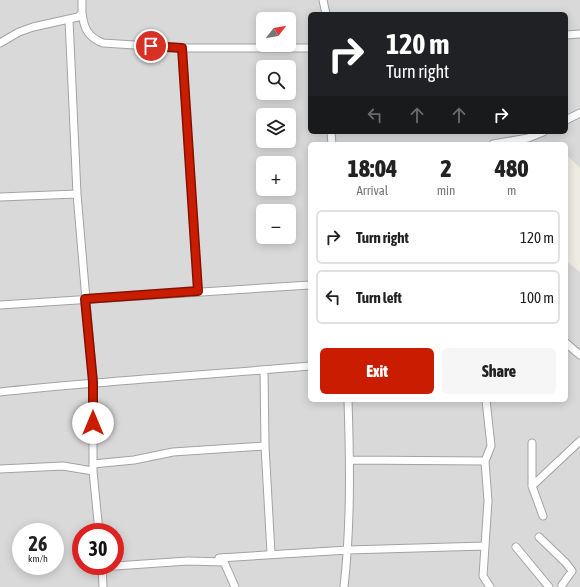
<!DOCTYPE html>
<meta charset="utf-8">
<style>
body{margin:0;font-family:"Asap Condensed",sans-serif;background:#f6f6f6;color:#222;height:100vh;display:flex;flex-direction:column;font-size:15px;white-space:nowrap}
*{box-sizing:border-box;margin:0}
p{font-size:13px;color:#767676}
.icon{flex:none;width:22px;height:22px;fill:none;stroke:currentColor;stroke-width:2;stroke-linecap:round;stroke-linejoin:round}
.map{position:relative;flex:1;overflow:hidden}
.panel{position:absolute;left:308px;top:142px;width:260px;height:260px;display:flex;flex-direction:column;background:#fff;border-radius:6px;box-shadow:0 2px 10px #0003}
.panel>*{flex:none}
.top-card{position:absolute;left:308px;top:12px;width:260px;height:122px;border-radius:6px;box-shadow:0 2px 10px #0003;background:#202124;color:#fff;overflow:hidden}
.needle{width:26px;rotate:59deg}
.tools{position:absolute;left:256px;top:12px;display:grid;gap:8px}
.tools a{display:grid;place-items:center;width:40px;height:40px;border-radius:6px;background:#fff;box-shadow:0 2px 10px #0003;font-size:20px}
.speed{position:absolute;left:12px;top:523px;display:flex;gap:8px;font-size:20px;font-weight:700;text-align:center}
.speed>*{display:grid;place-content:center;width:52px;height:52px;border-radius:50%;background:#fff;box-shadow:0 2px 10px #0003;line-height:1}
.speed small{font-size:10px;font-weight:400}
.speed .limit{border:6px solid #d22;background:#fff;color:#111}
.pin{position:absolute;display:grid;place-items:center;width:34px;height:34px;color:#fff;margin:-17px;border:2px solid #fff;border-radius:50%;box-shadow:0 1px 4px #0007}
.me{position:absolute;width:44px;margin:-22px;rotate:0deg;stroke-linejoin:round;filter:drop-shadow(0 0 3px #0008)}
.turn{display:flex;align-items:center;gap:14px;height:84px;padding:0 12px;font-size:18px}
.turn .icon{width:52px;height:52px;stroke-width:2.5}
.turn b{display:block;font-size:28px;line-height:34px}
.lanes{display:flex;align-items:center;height:38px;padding:0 12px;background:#0003;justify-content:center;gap:20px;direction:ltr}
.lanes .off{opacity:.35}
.eta{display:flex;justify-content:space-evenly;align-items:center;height:68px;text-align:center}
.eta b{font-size:24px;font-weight:800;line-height:28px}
.primary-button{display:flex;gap:8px;margin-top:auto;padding:8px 12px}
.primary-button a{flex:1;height:46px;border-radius:6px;background:#c91c00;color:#fff;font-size:16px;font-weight:800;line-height:46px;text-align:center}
.primary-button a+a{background:#f6f6f6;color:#222}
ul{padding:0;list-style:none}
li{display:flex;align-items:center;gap:12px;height:54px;margin:0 8px 6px;padding:0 4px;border:2px solid #e0e0e0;border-radius:6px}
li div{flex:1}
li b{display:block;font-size:15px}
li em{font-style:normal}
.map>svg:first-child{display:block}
</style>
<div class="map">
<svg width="580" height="587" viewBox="0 0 580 587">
<rect width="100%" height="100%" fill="#eeece2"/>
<path fill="#dad9d9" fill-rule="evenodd" d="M0 0H580V168L566 154V144H310V400H566V261L580 272V587H0ZM310 14H566V132H310ZM263 19H289V45H263ZM263 67H289V93H263ZM263 115H289V141H263ZM263 163H289V189H263ZM263 211H289V237H263ZM21 532H55V566H21ZM81 532H115V566H81Z"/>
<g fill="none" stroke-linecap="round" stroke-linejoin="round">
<g stroke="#a3a3a3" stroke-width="9">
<path id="minor" d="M323 0 326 14
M82 13C84 29 88 37 103 43L182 48H310
M69 20 77 194 93 382V471L99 532
M566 35 580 34
M0 43 19 32 33 27 78 17 82 13V0
M182 48 198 291
M566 120 580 113
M331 132 332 144
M493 144 528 138 543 132
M0 197 77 194
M0 305 310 285
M566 343 580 355
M264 371 265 446 271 553
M0 392C103 381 207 375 310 366
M486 400 491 446 485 461 488 501 483 576 490 587
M532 443V486L543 516
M350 460 485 461
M93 464 134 460 173 452 265 446
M0 469 63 466 93 471
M532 486 580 441
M539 537 566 563 572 571 562 585
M516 547 549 587
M224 562 235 587
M102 566 103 587
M115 566 188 561 224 562 219 558 348 550 485 546
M344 587C351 525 350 462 348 400"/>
</g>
<use href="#minor" stroke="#fff" stroke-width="7"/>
</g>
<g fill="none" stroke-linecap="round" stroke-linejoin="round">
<g stroke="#831200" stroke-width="10">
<path id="route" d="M93 423V382L85 299 198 291 182 48 151 46"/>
</g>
<use href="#route" stroke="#c91c00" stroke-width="7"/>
</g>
</svg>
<div class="tools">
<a><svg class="needle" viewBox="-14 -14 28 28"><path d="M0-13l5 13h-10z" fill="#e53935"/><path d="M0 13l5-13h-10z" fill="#767676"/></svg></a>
<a><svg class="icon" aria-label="search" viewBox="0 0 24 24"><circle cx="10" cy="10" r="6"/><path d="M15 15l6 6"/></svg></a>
<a><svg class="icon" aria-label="layers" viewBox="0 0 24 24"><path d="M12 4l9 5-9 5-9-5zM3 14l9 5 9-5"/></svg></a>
<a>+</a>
<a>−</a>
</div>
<div class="speed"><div>26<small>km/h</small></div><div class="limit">30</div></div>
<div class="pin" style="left:151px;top:46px;background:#d93025"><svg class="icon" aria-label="arrive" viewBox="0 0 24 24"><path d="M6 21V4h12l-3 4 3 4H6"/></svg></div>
<svg class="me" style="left:93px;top:423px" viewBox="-20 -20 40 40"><circle r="19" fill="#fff"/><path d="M0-13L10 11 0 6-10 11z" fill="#c91c00"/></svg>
<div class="top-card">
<div class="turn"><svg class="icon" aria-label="right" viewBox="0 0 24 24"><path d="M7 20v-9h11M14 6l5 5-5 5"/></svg><div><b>120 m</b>Turn right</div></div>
<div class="lanes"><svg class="icon off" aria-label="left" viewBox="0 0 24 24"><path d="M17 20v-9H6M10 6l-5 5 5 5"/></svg><svg class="icon off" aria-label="ahead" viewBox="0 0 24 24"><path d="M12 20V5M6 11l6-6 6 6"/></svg><svg class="icon off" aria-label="ahead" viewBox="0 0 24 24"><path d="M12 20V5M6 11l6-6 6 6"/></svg><svg class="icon" aria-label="right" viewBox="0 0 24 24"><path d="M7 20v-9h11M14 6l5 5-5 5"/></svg></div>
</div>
<section class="panel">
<div class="eta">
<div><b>18:04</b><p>Arrival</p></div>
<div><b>2</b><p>min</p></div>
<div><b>480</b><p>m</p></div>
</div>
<ul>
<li><svg class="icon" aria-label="right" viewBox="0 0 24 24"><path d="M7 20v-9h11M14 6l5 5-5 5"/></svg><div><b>Turn right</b></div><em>120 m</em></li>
<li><svg class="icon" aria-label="left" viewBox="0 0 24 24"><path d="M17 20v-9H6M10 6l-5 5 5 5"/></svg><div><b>Turn left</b></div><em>100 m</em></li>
</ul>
<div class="primary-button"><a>Exit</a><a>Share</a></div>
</section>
</div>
